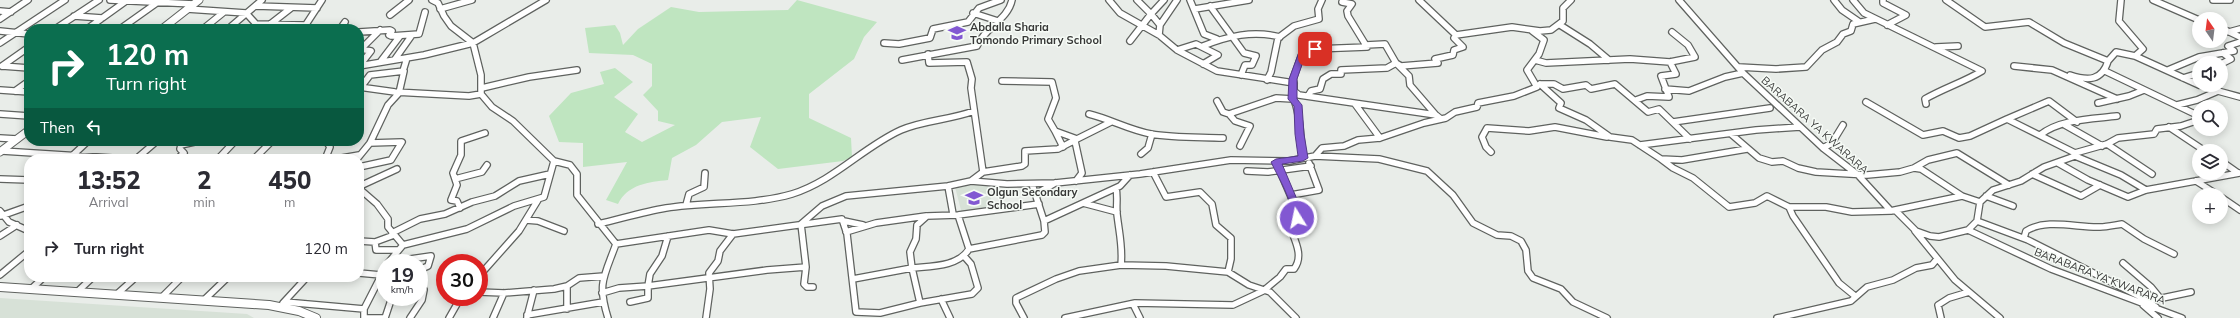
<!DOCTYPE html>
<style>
body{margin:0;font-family:Mulish,sans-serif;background:#f2f2f3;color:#2b2b33;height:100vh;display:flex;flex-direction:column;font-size:15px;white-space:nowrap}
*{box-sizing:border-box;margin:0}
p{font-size:13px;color:#7c7c81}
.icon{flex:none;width:22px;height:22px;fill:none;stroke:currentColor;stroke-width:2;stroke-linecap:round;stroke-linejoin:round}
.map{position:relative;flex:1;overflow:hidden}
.details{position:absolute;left:24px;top:154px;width:340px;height:128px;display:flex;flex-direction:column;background:#fff;border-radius:16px;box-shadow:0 2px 10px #0003}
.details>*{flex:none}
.banner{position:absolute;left:24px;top:24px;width:340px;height:122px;border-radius:16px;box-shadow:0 2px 10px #0003;background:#0b6e4f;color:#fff;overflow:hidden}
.needle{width:26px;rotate:346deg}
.tools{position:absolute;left:2192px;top:12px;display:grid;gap:8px}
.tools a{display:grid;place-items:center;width:36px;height:36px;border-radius:50%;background:#fff;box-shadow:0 2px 10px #0003;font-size:20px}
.speed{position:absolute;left:376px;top:254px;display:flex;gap:8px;font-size:20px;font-weight:700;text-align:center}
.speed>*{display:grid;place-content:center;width:52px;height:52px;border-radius:50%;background:#fff;box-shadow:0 2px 10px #0003;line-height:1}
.speed small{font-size:10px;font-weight:400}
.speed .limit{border:6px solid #d22;background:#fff;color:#111}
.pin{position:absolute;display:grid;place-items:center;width:34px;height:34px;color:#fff;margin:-17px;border-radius:8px;box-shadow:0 2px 6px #0006}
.me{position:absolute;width:44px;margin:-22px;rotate:350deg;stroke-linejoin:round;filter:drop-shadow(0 0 3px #0008)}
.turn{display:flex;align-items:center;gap:14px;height:84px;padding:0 16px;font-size:18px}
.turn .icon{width:52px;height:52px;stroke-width:2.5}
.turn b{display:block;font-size:28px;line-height:34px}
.then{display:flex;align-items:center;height:38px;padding:0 16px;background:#0003;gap:8px;font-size:15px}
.eta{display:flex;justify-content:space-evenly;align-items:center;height:68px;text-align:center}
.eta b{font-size:24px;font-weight:800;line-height:28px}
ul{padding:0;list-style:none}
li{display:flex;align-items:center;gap:12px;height:52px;padding:0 16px}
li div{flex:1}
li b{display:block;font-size:15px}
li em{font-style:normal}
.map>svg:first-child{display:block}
</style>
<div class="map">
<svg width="2240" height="318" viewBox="0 0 2240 318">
<rect width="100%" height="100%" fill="#e9ede9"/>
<path fill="#d7e1d7" d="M987 184 994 210 962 214 955 187Z
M0 298 247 314 254 318H0Z"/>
<path fill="#bfe5c0" d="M797 0 877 22 864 37 854 59 809 94V118L851 138 852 157 843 161 778 169 750 147 761 117 722 122 696 145 672 158 668 180C649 182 628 184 618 204L606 200 627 162 583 167V143L559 142 549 116 571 93 604 84 600 72 615 68 633 82 614 97 638 114 625 132 642 142 675 125 658 121V111L643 95 652 86V64L633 55 589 53 585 28 615 25 620 33 623 45 638 29 671 7 699 12 788 10Z"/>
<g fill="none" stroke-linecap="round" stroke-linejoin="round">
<g stroke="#5f625f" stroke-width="8">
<path id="minor" d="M110 0 194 4
M432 0 438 3 444 16 451 26 473 43 481 75V94
M1109 0 1120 13 1159 35 1177 50 1217 71 1294 83V91L1299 95 1436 115 1441 119
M1190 0 1204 34 1217 39
M1419 0 1456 35 1512 27 1540 31 1551 30 1563 21V8L1571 0
M1679 0 1743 73 1823 148 1858 175 1891 211 1895 210 1916 231 1930 236 1939 237 1968 230 1977 221 1980 202 1993 190 2021 181 2044 167 2075 156V153L2107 144 2118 138 2154 134 2157 129 2181 126 2199 120
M1834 0 1842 10 1858 21
M1853 0 1864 13 1982 71C1964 82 1944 88 1925 99L1926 104
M1883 0V3L1906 15 1887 25
M1946 0 1985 27 2029 22 2064 43 2108 61 2116 52 2135 56
M2121 0 2119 21 2143 49 2135 56 2199 85
M2153 0 2199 20
M2213 0H2230
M256 6 317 8
M1210 6 1244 53 1256 56 1252 65H1245L1241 75
M187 9 246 13 256 24 305 25
M440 9 472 0
M1195 9 1249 0
M0 11 11 12
M973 13 998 21
M390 15 409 0
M74 16 102 18
M0 19 28 0
M1160 25 1151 14 1164 0
M1560 25 1590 44 1609 60
M162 28 180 29
M2221 28 2240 37
M55 29 99 0
M87 29 126 1
M120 29 158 2
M203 29 224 12
M228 29 262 0
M264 29 291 8
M303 29 322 0
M340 29 345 22
M0 31 29 34
M359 32 390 30 392 31 389 35 391 36 419 34 425 12
M2229 32 2240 29
M1159 35 1160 25 1177 0
M1130 41 1151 14 1137 0
M0 43 65 0
M884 43 899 44 930 38 933 29 968 22 979 8 1001 0
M1366 45 1385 44 1396 63 1409 76 1410 85 1435 114
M1203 46C1228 36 1253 30 1280 37
M1936 47 1958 46
M1177 50 1196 44 1218 55 1203 64
M928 54 929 63 967 62 972 79 971 88 983 172 971 181 948 186 953 214
M395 59 412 35
M902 60 977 46C984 28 1008 20 1012 0
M1535 60 1546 63 1630 59 1670 62 1695 57 1688 45 1672 32
M381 61 400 36
M2221 64 2231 59 2223 53
M360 65 371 51 361 49 380 30
M2 66 29 47
M2 66 29 68
M359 66 424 55 473 43 546 0
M2014 66 2052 70 2117 99
M1739 67 1776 69 1806 67 1822 50 1837 42 1843 34 1851 31 1853 24 1875 19
M2168 70 2199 57 2234 51 2228 46 2240 42
M403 71 407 58
M2105 71 2199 116
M2070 75C2088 81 2102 81 2108 61
M2183 78 2199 73
M1267 80 1271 72 1278 38 1294 26 1319 19 1318 9 1322 0
M1002 81 1052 82 1056 98 1048 119 1055 131 1077 139 1111 122
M1294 83 1293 79 1302 54 1313 53 1315 49 1367 47 1348 16 1347 11 1352 4 1342 2 1343 0
M1540 84 1561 103 1559 108 1586 120 1610 137 1632 140 1661 159 1682 160 1747 149
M1540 84H1554L1563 89 1586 85 1591 89 1615 84 1648 112 1659 109 1690 139
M2200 85 2218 91
M359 87 395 92 469 96 481 94 492 107 513 121 554 161 570 165 577 174V195L616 244C604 277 597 283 608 318
M482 88 529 77 577 70
M1665 89 1689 91 1725 77 1743 73
M0 90 29 92
M15 91 29 81
M1294 91 1293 99C1300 108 1301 144 1303 158
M1308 96 1311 91 1320 89 1323 79 1331 74H1341V70L1387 68 1396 63 1401 66 1438 63 1435 59 1453 55 1454 50 1463 47 1454 38 1456 35
M1636 100 1647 96 1669 97 1661 76 1676 74 1670 62
M1217 101 1223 112 1229 114 1235 121 1250 126 1240 146
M1866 102 1923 135 1943 131 1959 138 1970 136 2007 119 2075 153
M2098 103 2129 96 2144 90
M1355 104 1380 138
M2177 105 2197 100 2218 91 2240 97
M0 114 29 116
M1089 114C1110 119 1129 130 1151 134 1174 138 1200 137 1223 138
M1229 114 1276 98 1293 99
M2007 119 2049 101 2077 122
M1673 122 1770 108
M2065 125 2102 146
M2169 127 2205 151
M1055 131 1063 147
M1731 134 1759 158 1772 162 1783 161 1798 168 1816 172 1867 175 1900 172 1914 168 1921 169 1962 196 1980 202
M2040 135C2060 119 2092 119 2117 116
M0 138 17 139
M326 141 330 147 326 157 336 159 359 155
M1075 141 1082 173 1076 181
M2107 144 2152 174
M1640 145 1756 130 1800 127
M1823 148 1832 143 1843 125
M2 151 128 159
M1491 152 1486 147 1482 137 1487 128 1529 131 1555 127 1607 137
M1141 154 1148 148 1152 134
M73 155 88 141
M1315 156 1379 159 1427 171 1453 195 1473 223 1497 235 1511 236 1521 241 1526 250 1528 271 1533 278 1561 289 1573 302 1607 318
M2075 156 2121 175 2146 190
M136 159 157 141
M177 159 184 153 180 149 181 145 199 141
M218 159 235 141
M254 159 272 141
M357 159 370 143 388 105 399 93 404 71 370 75 361 87
M1661 159 1673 168 1693 178 1729 207 1755 203 1767 196 1789 207H1826L1852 212 1891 211
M2221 161 2238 173
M2058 163 2088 180 2128 197 2146 190 2240 173
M359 167 391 160 402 142 370 143
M1914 168 1928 160 1957 153 2009 185
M1247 171 1268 172 1311 166
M983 172 1022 166 1025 164V151L1058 149 1077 139
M1153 172 1166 197 1200 192 1212 204 1216 225 1231 238V259L1228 272
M2032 174 2081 196 2100 185
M0 179 29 180
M455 179 482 172 487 165
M971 181 1007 184 1055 183 1140 174 1231 160 1289 161 1315 156 1322 148 1344 146 1358 140 1380 138 1424 123 1446 118 1455 112 1477 107 1478 103 1514 96 1537 87 1527 70 1539 54 1544 40 1531 30
M2196 181 2218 195
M359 185 362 191 377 204 388 219V227L403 245
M360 186 397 169
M1116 188C1118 197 1116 205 1117 214 1119 232 1123 247 1121 265
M1036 194 1055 183
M1291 195 1319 190 1309 163
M1986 196 2013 206
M2221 197 2240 210
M1083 203 1117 212
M686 205 689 194 704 187 705 173
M1789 207 1793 216 1839 283 1855 296
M460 208 457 201 451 200 457 185 453 173 461 155V141L485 133
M1895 210 1962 196
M0 211 9 222 29 231
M1 216 29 206
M526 220 538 221 564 231
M844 221 863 225
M1044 221 1120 186 1130 175
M1977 221 2028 240 2139 296 2156 307
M598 224C620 219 643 212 666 208 707 201 751 206 792 194 834 181 863 147 901 130 924 120 950 120 974 111
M1968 230 2051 269 2182 318
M1915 231 1955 280 2000 318
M846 232 876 223 926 216
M392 233 420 219 445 214 472 202 495 196 519 181 550 174
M0 236 17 225
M2024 238 2026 231C2046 218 2078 228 2100 227 2107 227 2115 225 2122 224L2144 239 2174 254
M359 241 375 242 394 235
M375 242 376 250H398
M616 244 709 230 733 234 842 219 847 234 856 312 880 313 920 303 912 268C931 266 958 267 969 249L958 215
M969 249 1042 235 1045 232 1044 221 1032 184
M389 262 431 256 428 266 419 270
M388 263 403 245 467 229 514 206 544 197 554 161
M2123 263 2151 287 2160 298
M359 273 381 275
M0 275 29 251
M479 276 519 231 538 200
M853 279 912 268 910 252 916 239 917 225 927 216 958 215 1039 204
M567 286V309
M813 287H807L804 284 806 267 801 224 822 206 846 196 948 186
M31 289 44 277
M77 292 93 277
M479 292 504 293 554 289 567 286 579 278 604 276
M602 293 619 288 648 286 650 274 662 256 668 236
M117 294 136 277
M162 297 182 277
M941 299 950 318
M204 300 228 277
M285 302 364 309
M630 302 648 298V286L767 270 806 267
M283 303 307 277
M920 303 972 294 978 288 971 264 964 256
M1133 304 1140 318
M527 315 603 302
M527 317 534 290
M364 318V309L385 268
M364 318H385
M385 318 392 297
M410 318 422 300 424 290
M449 318 461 297
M493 318 504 293
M706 318 710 289 709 273 718 261 720 251 733 234
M1024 318 1016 303V298L1056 279 1079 271 1121 265 1166 266 1228 272 1249 285 1270 292 1296 318
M1065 318 1135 303 1233 305 1263 291 1280 277 1286 269H1294C1304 256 1295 241 1290 227L1297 219V211L1276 162
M1777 318 1851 301 1867 287 1893 280 1916 268 1932 265 1937 259
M1941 318 1938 305 1949 298 1969 292
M2158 318 2143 305 2148 301 2191 292"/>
</g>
<g stroke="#5f625f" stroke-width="9">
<path id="tertiary" d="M162 29 199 0
M0 152 29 130"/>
</g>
<g stroke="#5f625f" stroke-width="10">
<path id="secondary" d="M0 287 269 305 299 311 316 318"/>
</g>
<use href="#minor" stroke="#fff" stroke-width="5.5"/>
<use href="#tertiary" stroke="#fff" stroke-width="7"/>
<use href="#secondary" stroke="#fff" stroke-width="8"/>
</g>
<path fill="#8258d2" stroke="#543988" d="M1312 48 1319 49 1314 55 1305 56 1297 79V99L1302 105 1304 134 1308 158 1303 161 1282 164 1302 211V218L1297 222 1292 218C1292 199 1279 179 1271 162L1276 159 1298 156 1295 134 1294 106 1288 99 1289 79 1299 52 1309 51Z"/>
<defs>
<g id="school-bare" transform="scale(1.38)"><path d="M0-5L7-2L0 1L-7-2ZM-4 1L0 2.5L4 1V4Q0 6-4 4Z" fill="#8258d2" stroke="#f6fbf6" stroke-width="2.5" paint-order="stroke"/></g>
</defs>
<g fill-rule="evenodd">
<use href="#school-bare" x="957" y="33"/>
<use href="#school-bare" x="974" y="198"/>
</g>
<g text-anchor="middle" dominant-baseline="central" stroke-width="3" stroke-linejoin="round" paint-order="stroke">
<g font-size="11" font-weight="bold" fill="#373837" stroke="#f6fbf6" text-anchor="start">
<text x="970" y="27">Abdalla Sharia<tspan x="970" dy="13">Tomondo Primary School</tspan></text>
<text x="987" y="192">Olgun Secondary<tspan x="987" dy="13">School</tspan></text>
</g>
<g font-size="11" fill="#373837" stroke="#f6fbf6">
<text transform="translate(1815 125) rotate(42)">BARABARA YA KWARARA</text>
<text transform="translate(2100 276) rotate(21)">BARABARA YA KWARARA</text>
</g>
</g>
</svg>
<div class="tools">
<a><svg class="needle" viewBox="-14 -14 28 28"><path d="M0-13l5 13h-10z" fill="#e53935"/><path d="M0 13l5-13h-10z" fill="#7c7c81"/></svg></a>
<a><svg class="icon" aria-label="sound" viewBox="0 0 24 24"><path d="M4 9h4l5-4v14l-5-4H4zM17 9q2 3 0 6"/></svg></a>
<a><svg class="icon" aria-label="search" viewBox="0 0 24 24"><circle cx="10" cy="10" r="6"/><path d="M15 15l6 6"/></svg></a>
<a><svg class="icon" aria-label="layers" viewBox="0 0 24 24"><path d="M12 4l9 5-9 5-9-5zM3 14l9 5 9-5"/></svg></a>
<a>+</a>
</div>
<div class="speed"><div>19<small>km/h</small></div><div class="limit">30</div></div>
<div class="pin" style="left:1315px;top:49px;background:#d93025"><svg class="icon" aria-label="arrive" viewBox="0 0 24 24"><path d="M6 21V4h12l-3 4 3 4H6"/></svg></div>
<svg class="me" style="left:1297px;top:218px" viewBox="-20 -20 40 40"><circle r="17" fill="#8258d2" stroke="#fff" stroke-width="3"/><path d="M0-11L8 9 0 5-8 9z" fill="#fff"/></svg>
<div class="banner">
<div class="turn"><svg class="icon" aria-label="right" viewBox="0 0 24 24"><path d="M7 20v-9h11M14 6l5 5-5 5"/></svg><div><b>120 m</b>Turn right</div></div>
<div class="then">Then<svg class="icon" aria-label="left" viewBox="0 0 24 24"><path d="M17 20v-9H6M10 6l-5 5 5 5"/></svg></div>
</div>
<section class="details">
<div class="eta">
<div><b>13:52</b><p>Arrival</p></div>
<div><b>2</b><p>min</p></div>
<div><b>450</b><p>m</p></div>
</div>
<ul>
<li><svg class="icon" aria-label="right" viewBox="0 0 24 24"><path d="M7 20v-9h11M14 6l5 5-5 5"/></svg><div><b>Turn right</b></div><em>120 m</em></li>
</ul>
</section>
</div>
